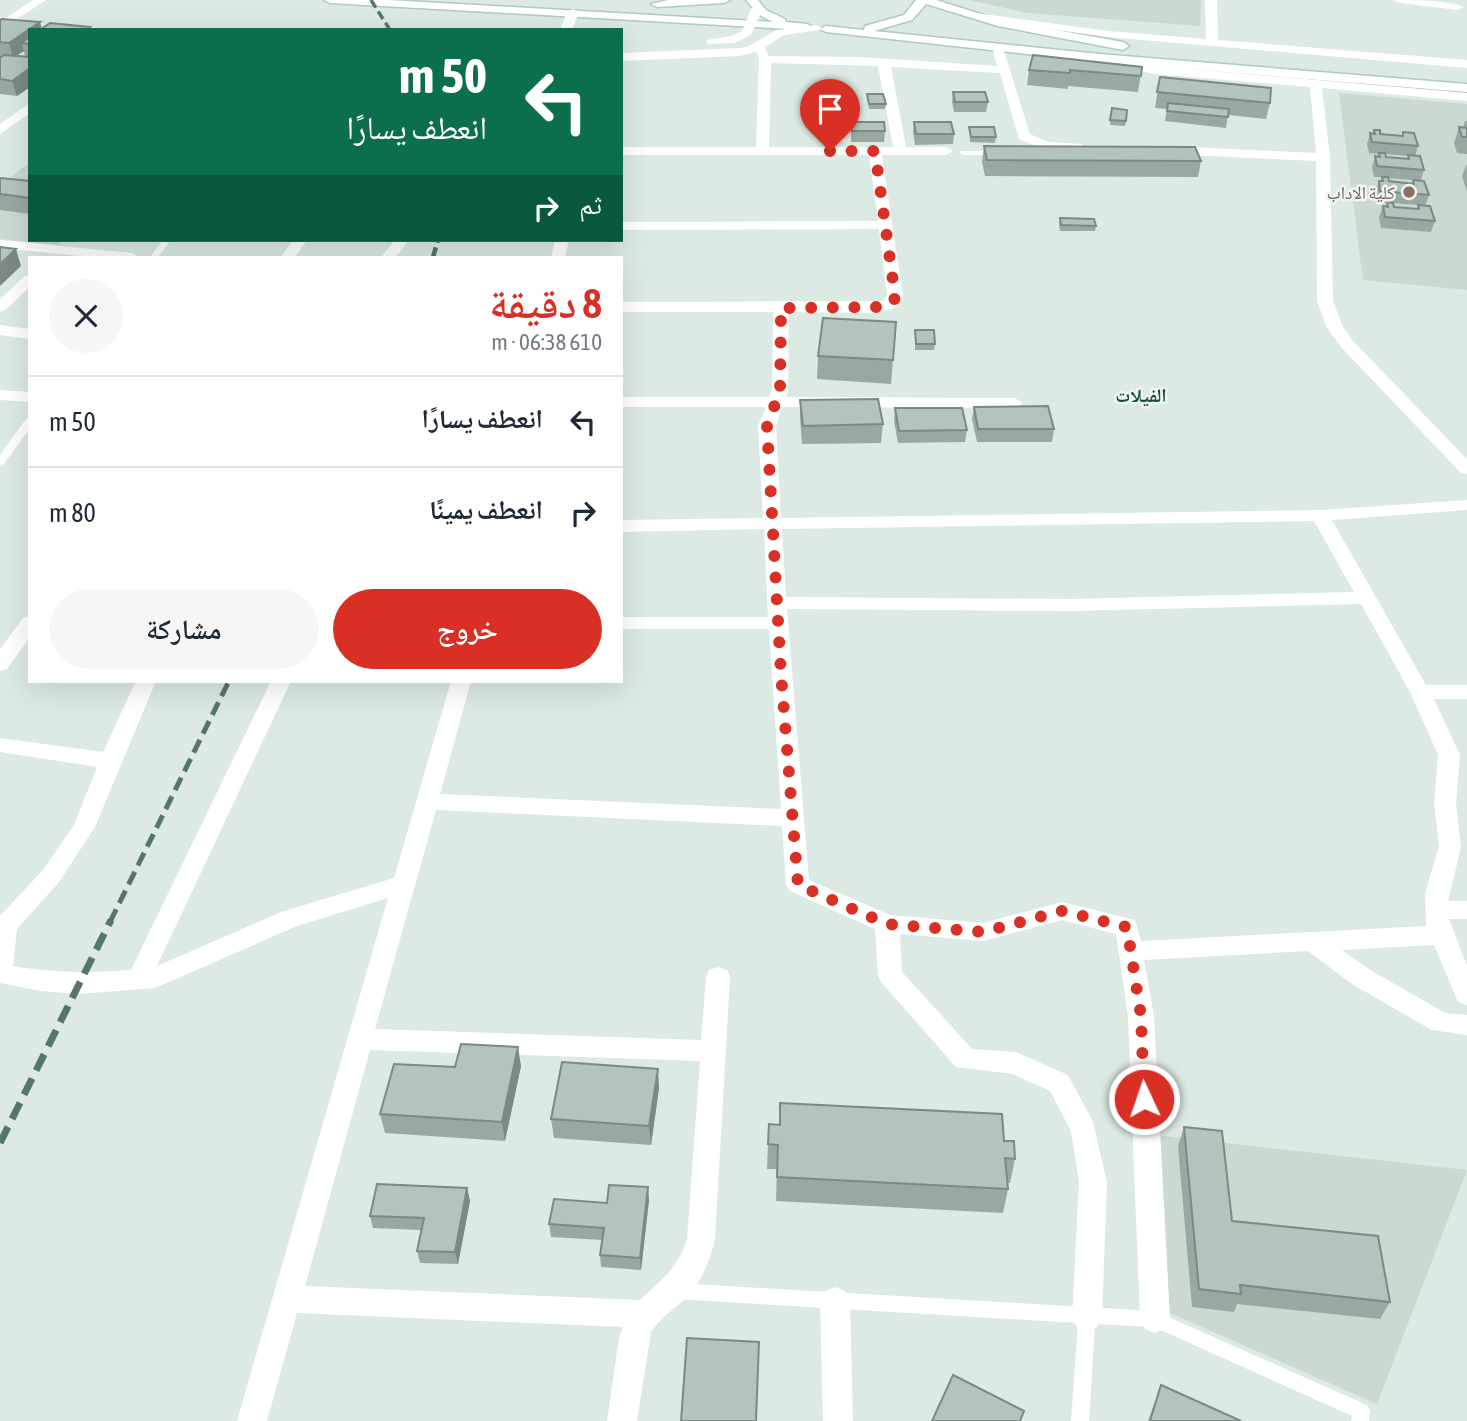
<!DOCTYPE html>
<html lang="ar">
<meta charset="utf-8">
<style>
body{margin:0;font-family:"Asap Condensed","Noto Naskh Arabic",sans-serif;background:#f6f6f7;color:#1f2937;direction:rtl;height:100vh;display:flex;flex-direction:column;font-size:26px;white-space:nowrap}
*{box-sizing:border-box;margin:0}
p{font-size:23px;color:#747a83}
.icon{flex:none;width:38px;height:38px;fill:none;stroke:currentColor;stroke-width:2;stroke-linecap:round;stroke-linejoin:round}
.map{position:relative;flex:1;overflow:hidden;direction:ltr}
.sheet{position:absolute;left:28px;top:256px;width:595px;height:427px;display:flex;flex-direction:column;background:#fff;border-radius:0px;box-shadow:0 7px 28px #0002;direction:rtl}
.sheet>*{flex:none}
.top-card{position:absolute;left:28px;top:28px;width:595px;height:214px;border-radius:0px;box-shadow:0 7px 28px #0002;direction:rtl;background:#0b6e4f;color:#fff;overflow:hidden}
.pin{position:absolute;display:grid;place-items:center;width:60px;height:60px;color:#fff;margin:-72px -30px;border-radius:50% 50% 50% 0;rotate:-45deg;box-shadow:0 0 7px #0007}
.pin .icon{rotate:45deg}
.me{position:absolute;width:77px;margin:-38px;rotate:357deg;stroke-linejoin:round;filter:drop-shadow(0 0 5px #0008)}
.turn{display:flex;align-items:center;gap:24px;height:147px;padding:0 21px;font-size:32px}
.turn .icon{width:91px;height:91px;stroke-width:2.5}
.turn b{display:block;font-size:49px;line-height:60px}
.then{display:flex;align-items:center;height:66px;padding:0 21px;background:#0003;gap:14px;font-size:26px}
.round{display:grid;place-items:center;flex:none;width:74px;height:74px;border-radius:37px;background:#f6f6f7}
.head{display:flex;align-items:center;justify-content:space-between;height:119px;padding:0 21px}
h1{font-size:42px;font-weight:600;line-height:52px;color:#d93025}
.cta{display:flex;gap:14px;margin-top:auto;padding:14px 21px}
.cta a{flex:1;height:80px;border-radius:42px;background:#d93025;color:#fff;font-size:28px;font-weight:600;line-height:80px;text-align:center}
.cta a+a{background:#f6f6f7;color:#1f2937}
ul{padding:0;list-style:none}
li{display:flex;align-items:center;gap:21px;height:91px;padding:0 21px;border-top:2px solid #e0e1e3}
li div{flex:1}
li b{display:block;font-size:26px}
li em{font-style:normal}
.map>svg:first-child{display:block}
</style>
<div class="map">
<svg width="1467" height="1421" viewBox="0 0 1467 1421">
<rect width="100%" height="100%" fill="#dceae3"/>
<path fill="#cbd9d1" d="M968 0H1201L1200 26 1028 13Z
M1339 93 1467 104V290L1363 280Z
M30 162V240H64L58 245 0 239V186Z
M1155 1135 1467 1170 1377 1404 1170 1313Z"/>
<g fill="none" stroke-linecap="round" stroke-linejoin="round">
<g stroke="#afcabe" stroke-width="3">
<path id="secondary" d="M324 0H389L773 22 758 14 746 0H758L766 10 785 19 786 22 807 24 813 27 807 30 330 3Z
M668 0H730L724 3 657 7 651 4Z
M916 0H936L1000 20 1123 42 1129 46 1123 50 998 26 926 4 912 20 874 31 1100 54 1467 84V92L1100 62 826 32 820 29 826 26 864 30 865 26 904 15Z"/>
</g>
<path fill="#fff" fill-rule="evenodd" d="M961 151H997L1001 153 997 155H964L960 153Z
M163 240H171L158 257H150Z
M30 418V428L4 464 0 465V455L26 419Z
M675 1283 1155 1311 1367 1405 1370 1411 1369 1421H1351L1352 1416 1154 1327 1095 1324 1089 1421H1071L1078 1323 675 1299 669 1297 667 1291 669 1285Z"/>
<path fill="#fff" fill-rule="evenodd" d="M33 0H46L0 30V22Z
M1205 0H1217L1218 40 1467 60V68L1108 37 976 19 970 16 976 13 1108 31 1206 39Z
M1394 0C1414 0 1447 0 1464 7L1458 10 1400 3Z
M757 6 763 9 751 35 735 43 707 44V40L732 36 742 31 751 9Z
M573 9 579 12 572 30H560L567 12Z
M816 25 822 28 820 30 784 35 765 47 769 56 860 57 997 66 992 47 1002 45 1030 134 1048 142 1081 144 1088 148C1072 160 1036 146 1019 139L1000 73 891 67 906 147H946L953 151 946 155H882L903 296 895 308 872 313 789 312 788 391 786 397 1015 398 1023 403 1015 408 782 407 776 426 781 518 1320 510 1467 500V510L1332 520 1426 685H1467V699H1434L1460 755 1456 803 1461 847 1448 901H1467V919H1449L1467 966V1005L1458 1002 1434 945 1342 950 1370 970 1445 1013 1467 1015V1035L1432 1030 1352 984 1308 951 1144 960 1154 1016 1170 1319 1165 1329 1155 1333 1145 1329 1140 1319 1128 1016 1116 934 1062 920 983 941 900 934 902 972 972 1049 1016 1052 1068 1075 1093 1122 1107 1182 1102 1317 1097 1327 1087 1331 1077 1327 1072 1317 1079 1182 1071 1131 1050 1091 1013 1074 956 1067 881 982 878 975 875 929 790 891 786 885 782 826 436 810 375 1029 701 1040 706 977 709 970 718 967 727 970 730 977 715 1239C710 1260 702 1282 686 1298 674 1309 660 1318 651 1332L637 1421H607L619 1338 623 1327 297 1313 267 1421H237L388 898 297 926 155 988 78 994 41 991 0 983V916L43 870 74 825 97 767 0 752V738L103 752 136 681H156L95 827 59 882 17 929 13 966C53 973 90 973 131 970L271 681H291L157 966 281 912 394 878 451 681H471L440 794 781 809 769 629H621V617H768L764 529 621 532V520L763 518 758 426 766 407H621V397H769L772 391 773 312H621V302L884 301 887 296 879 229 621 230V222L878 221 869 155H621V147H756L759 59 756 52 740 56 621 61V53L740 48 747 47 777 30ZM771 63 878 66 893 147H769ZM1314 521 1354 592 1070 599 786 597 782 529ZM1361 604 1410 692 1438 755 1434 803 1439 847 1425 893 1426 926 1141 941 1135 920 1062 902 983 923 890 915 809 880 787 609 1070 611ZM370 1050 700 1061 687 1239C678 1268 661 1280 640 1300L305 1286Z
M1100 54 1154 66 1467 93V101L1322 88 1330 157 1333 301 1343 327 1353 341 1467 459V474L1461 473 1341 347 1327 328 1317 301 1316 161 1169 154 1162 150 1169 146 1316 153 1310 87 1154 74 1096 61V55Z
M30 103V113L0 134V124Z
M0 240 132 253 139 257H90L0 248Z
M293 240H307L295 257H281Z
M395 240H409L396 257H381Z
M555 240H569L565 257H551Z
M30 275V287L5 310 0 312V299L25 276Z
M0 325 30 329V339L0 335Z
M0 390 30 392V402L0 400Z
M30 616V637L7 669 0 671V649L23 618Z
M835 1287 845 1291 850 1301 853 1421H823L820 1301 825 1291Z"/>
<use href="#secondary" fill="#fff" fill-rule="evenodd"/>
<path stroke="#57766b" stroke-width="3.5" stroke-dasharray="9 4.5" stroke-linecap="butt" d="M371 0 390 30"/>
<path stroke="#57766b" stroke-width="4.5" stroke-dasharray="10 5" stroke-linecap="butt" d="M433 257 438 240"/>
<path stroke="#57766b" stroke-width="5" stroke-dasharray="14 7" stroke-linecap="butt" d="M110 922 229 681"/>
<path stroke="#57766b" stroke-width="7" stroke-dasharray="18 9" stroke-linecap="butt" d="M0 1143 111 920"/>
</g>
<path fill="#99a9a1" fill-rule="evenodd" d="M0 20 41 29 90 27 91 30H30V87L17 96 0 94V58L1 57H0ZM24 51 25 57 16 56Z
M1142 67 1138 92 1068 86V89L1027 85 1029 70Z
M1160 77 1270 103 1266 119 1228 115 1226 128 1165 121 1167 109 1155 108Z
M953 92 988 102 986 112H954L952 102Z
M867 94 886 104 885 109H869Z
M1112 108 1126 121 1125 126 1110 125Z
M1465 121H1467V154L1457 153 1454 143 1459 127H1463Z
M851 122 885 131 884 142H851Z
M914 122 954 134 953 144 915 145 913 132Z
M969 127 996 137 995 143 970 142Z
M1374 130 1380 134 1402 136 1403 132 1418 146 1415 156 1424 170 1421 180 1429 195 1425 206 1435 221 1431 232 1381 228 1379 217 1383 206H1385L1387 203 1377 202 1375 192 1379 181H1381L1382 177H1374L1372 167 1375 156H1378L1379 154 1369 153 1367 144 1370 133H1373ZM1385 154 1408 156 1407 159 1386 157ZM1388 178 1413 180 1412 183 1389 181ZM1393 203 1418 205 1417 209 1394 207Z
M984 146 1201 161 1198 177 985 176 982 162Z
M1466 165H1467V192L1462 176Z
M0 178 30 181V214L0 210Z
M1060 218 1096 226 1095 231H1060L1059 224Z
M915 330 935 344 934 350H915Z
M818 356 893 360 891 384 817 379Z
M800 400 883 424 881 443 802 444 800 418Z
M974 407 1054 429 1052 442H977L972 419Z
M895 408 967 430 965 442 898 443 894 421Z
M521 1066 505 1141 385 1133 380 1114 455 1067Z
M659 1088 651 1145 554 1138 551 1119Z
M1184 1127 1232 1221 1390 1302 1380 1319 1237 1304 1234 1312 1192 1307 1178 1146Z
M1004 1141 1015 1159 1010 1183H1007L1008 1189 1003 1213 776 1201 777 1169H767L768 1144Z
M467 1188 470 1201 458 1264 420 1263 417 1251 421 1230 373 1228 370 1216Z
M649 1200 641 1270 601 1267 600 1255 602 1240 551 1237 549 1224 607 1203Z
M1161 1385 1241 1421H1148Z"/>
<path fill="#7d8983" d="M40 22 42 30H30V44L21 43 24 51 13 58 9 43Z
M30 68V87L17 96 12 81Z
M16 249 21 266 0 286V264Z
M518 1047 521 1066 505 1141 502 1122Z
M658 1069 659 1088 651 1145 649 1126Z
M648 1187 649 1200 641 1270 640 1258Z
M467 1188 470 1201 458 1264 455 1252Z"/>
<path fill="#b2c4bb" stroke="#7d8983" stroke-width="2" d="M2 19 40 22 9 43 0 42V20Z
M50 23 90 27 86 30H40Z
M30 37V44L21 43Z
M4 55 30 57V68L12 81 0 79V58Z
M1033 55 1142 67 1141 76 1070 70V73L1029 70Z
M1160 77 1271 88 1270 103 1157 92Z
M953 92H985L988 102H955Z
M867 94H883L886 104H869Z
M1168 103 1229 109 1228 117 1167 111Z
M1112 108 1127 110 1126 121 1110 120Z
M851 122H884L885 131H852Z
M914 122H951L954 134H916Z
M969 127H994L996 137H971Z
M1459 127 1467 128V137H1462Z
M1374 130H1380V134L1403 136V132L1414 133 1418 146 1372 142 1370 133 1375 134Z
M984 146 1195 147 1201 161 987 160Z
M1379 153H1385L1386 157 1409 159 1408 155 1420 156 1424 170 1377 166 1375 156 1380 157Z
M1382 177H1388L1389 181 1414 184 1413 180 1424 181 1429 195 1380 191 1379 181H1383Z
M0 178 30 181V198L0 194Z
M1387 202 1393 203 1394 207 1419 209 1418 205 1430 206 1435 221 1385 217 1383 206 1388 207Z
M1060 218 1094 219 1096 226 1061 225Z
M0 247 16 249 0 264Z
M823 318 896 322 893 360 818 356Z
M915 330H934L935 344H916Z
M878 399 883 424 803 426 800 400Z
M1048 406 1054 429H978L974 407Z
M895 408H962L967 430 899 431Z
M461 1044 518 1047 502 1122 380 1114 394 1064 455 1067Z
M562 1062 658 1069 649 1126 551 1119Z
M780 1103 1002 1114 1004 1141H1014L1015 1159 1005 1158 1008 1189 777 1177 778 1145 768 1144 769 1124 780 1125Z
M1184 1127 1222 1131 1232 1221 1378 1236 1390 1302 1240 1285 1241 1294 1199 1289Z
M377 1184 467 1188 455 1252 417 1251 424 1218 370 1216Z
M609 1185 648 1187 640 1258 600 1255 604 1228 549 1224 554 1199 607 1203Z
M687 1338 759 1342 756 1421H681Z
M953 1375 1024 1411 1020 1421H932Z
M1161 1385 1241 1421H1150Z"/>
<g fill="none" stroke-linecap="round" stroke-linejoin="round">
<path stroke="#d93025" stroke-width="12" stroke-dasharray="0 21.6" d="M830 151H875L895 296 894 301 883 307 781 308 780 391 767 426 781 674 798 885 887 924 983 932 1062 911 1127 927 1141 1016 1144 1099"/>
</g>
<circle fill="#8d6e63" stroke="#edf6f1" stroke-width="2.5" cx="1409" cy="192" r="7"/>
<g text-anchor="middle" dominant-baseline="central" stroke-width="5" stroke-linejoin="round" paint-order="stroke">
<g font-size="18" fill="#785e54" stroke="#edf6f1" text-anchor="end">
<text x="1395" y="192">كلية الاداب</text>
</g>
<g font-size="19" font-weight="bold" fill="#194c3b" stroke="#edf6f1">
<text x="1141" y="395">الفيلات</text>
</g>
</g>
</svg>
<div class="pin" style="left:830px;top:151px;background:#d93025"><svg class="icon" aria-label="arrive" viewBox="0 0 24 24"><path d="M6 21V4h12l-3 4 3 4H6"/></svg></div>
<svg class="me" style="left:1144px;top:1099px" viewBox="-20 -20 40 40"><circle r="17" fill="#d93025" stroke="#fff" stroke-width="3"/><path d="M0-11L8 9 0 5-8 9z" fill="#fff"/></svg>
<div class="top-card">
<div class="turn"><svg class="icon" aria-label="left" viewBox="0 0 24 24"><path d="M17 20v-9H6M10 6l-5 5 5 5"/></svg><div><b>50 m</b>انعطف يسارًا</div></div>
<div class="then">ثم<svg class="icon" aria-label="right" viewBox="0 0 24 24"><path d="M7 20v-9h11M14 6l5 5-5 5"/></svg></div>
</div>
<section class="sheet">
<div class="head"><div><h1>8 دقيقة</h1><p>610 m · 06:38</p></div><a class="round"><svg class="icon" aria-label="close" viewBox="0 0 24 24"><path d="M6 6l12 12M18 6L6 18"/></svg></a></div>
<ul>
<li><svg class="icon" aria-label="left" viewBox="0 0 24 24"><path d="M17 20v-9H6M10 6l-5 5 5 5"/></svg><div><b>انعطف يسارًا</b></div><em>50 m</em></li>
<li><svg class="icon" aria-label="right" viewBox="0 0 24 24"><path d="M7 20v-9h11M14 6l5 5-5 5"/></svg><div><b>انعطف يمينًا</b></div><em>80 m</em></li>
</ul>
<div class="cta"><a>خروج</a><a>مشاركة</a></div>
</section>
</div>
